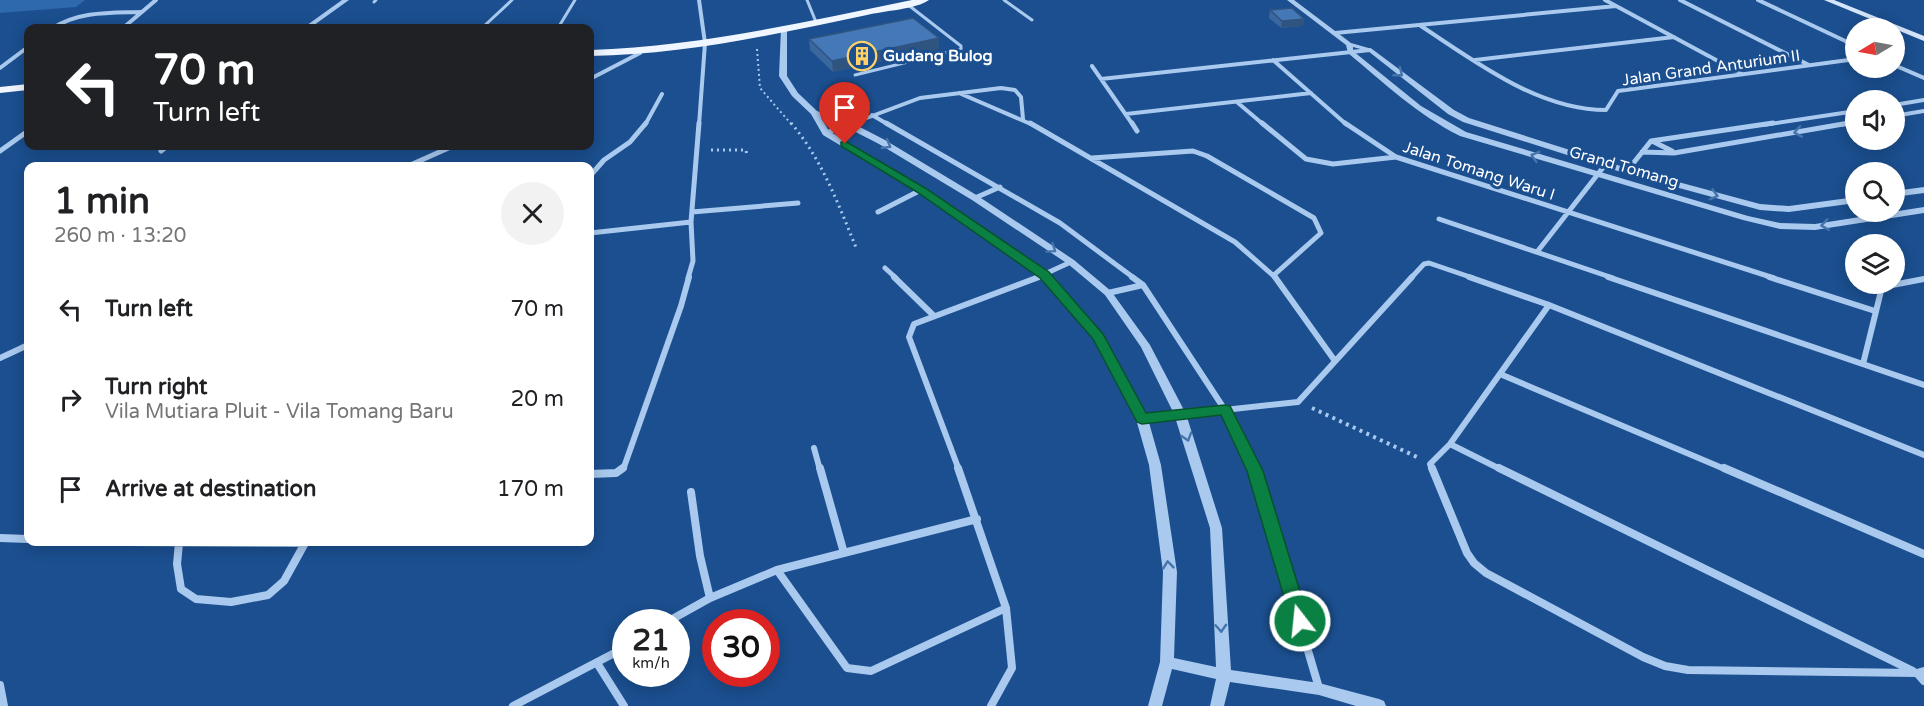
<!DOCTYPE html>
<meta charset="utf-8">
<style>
body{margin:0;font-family:"Varela Round",sans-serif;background:#f2f2f2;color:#202124;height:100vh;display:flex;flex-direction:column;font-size:22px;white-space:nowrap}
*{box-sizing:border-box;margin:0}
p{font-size:20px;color:#757577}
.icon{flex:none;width:33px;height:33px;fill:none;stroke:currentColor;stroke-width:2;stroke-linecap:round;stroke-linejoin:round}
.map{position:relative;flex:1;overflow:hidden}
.sheet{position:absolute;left:24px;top:162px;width:570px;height:384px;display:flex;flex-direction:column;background:#fff;border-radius:12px;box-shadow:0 3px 15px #0003}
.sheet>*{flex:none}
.top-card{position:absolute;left:24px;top:24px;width:570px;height:126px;border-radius:12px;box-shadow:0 3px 15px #0003;background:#202124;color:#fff;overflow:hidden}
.needle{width:39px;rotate:260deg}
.fabs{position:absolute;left:1845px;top:18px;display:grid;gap:12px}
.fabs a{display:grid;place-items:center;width:60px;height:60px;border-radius:50%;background:#fff;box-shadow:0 3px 15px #0003;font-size:30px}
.speed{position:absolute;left:612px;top:609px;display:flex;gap:12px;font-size:30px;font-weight:700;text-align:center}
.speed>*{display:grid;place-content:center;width:78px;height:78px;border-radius:50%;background:#fff;box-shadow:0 3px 15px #0003;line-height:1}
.speed small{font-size:15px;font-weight:400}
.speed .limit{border:9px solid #d22;background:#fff;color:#111}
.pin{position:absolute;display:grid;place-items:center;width:51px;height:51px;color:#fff;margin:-62px -26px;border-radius:50% 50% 50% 0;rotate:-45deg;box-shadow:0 0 6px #0007}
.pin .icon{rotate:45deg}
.me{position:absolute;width:66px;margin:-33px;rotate:344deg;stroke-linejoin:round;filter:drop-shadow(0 0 4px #0008)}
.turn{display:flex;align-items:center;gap:21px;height:126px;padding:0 30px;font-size:27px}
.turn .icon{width:78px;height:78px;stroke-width:2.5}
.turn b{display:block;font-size:42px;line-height:51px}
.round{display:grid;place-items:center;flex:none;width:63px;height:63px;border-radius:32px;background:#f2f2f2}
.overview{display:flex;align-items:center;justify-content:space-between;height:102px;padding:0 30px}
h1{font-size:36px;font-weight:800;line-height:45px}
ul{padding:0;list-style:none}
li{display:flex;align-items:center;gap:18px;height:90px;padding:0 30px}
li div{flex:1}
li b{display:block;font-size:22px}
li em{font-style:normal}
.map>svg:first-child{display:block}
</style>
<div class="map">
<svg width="1924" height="706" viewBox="0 0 1924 706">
<rect width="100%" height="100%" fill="#1b4f8f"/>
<path fill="#2e69ad" d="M0 0H85L76 7 0 13Z"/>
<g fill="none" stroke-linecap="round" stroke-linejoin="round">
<path stroke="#a9c9ee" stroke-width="2" stroke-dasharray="2 3" stroke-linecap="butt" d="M757 49 760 88 792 125"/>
<path stroke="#a9c9ee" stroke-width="3" stroke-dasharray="2 4" stroke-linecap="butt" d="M791 123C822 159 839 206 857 250
M711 150H746L747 156"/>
<path stroke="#a9c9ee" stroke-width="4" stroke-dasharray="3 4.5" stroke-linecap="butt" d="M1312 408 1417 457"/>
<path stroke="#a9c9ee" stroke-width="3" d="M807 0 816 22
M1004 0 1032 20
M374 2 376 0
M482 28 512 0
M558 28 575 0
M855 75 961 49V46L907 4"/>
<path stroke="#a9c9ee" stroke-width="4" d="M1605 0 1742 74
M1680 0 1809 65
M1758 0 1856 46
M1421 26C1476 62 1538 110 1606 110L1618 91 1856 59
M53 28C80 11 110 13 141 12
M123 28 156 0
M1335 33 1616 6
M1273 60 1347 125
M1475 60 1674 37
M1894 65 1924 78
M1092 66 1133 125
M0 68 28 47
M590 79 640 53
M1101 79 1370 50
M959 93 1033 125
M1238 103 1264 125
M1894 105 1924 100
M1126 114 1311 93
M872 115 889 125
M1894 116 1924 111
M645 125 662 94
M699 125 705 43 699 0
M848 125 920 98 1001 88 1015 90 1021 97 1023 119
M1763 125 1856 111
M1840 125 1856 122"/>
<path stroke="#a9c9ee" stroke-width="5" d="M886 123 1060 223 1134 278
M1030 123 1235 242 1276 278
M1132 123 1137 131
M1262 123 1306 159 1333 164 1396 157
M1345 123 1396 157 1774 278
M826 133 852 123
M1652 141 1672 151
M0 151 28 131
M161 151 167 146
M1642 152 1674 153 1849 123
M1092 158 1193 151 1207 156 1314 218 1321 233 1274 275
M408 166 453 146
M1627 171 1651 141 1773 123
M590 176 604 160 630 142 646 123
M975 198 1000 187
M692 212 798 203
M878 212 921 190
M1439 219 1613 278
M590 233 691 222
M1537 252 1605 165
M885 268 896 278
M688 278 693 261 691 222 699 123
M1036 278 1071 262
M1411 278 1424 264 1429 263 1473 278"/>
<path stroke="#a9c9ee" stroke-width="6" d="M894 277 933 315
M1132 277 1143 285 1225 410 1254 470
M1275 277 1335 361
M1469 277 1549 305 1924 455
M1608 277 1924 385
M1769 277 1875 311
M1108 293 1143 285
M0 358 28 345
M1863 364 1882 287 1924 279
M1500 374 1727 470
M1142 419 1298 402 1412 277
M1450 444 1502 470
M814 448 820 470
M621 470 624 467 681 306 689 277
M959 470 909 337 914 324 1039 277
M1432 470 1430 464 1450 444 1549 305"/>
<path stroke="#a9c9ee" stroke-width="8" d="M820 468 844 553
M958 468 1006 608 1012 668 991 706
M1254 468 1319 688
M1432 468 1467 553 1474 563 1486 573 1643 657 1665 666 1688 670 1917 673
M1499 468 1913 671
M1724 468 1924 554
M590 474 616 473 623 468
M691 492 700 556 710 598
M0 538 28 539
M126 542 305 543
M179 543 177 564 181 589 196 599 231 602 268 595 284 581 305 543
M777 570 977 519
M667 622 710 598 777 570 847 668 871 671 1006 608
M597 663 624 706
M1924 671 1917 673 1924 681
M0 685 4 706
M513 706 626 647"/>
<path fill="#a9c9ee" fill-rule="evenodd" d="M342 0H349L310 28H303Z
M1287 0H1294L1351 43 1372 49 1454 110 1469 118 1630 169 1760 204 1789 206 1856 197V203L1789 212 1760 210 1624 173 1463 122 1448 114 1368 51 1353 47V51L1421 106 1466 132 1748 216 1780 223 1815 224 1924 207V213L1815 230 1780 229 1743 220 1460 136C1418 115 1384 83 1348 53L1346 45Z
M784 26 787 28V76L798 93 817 111 850 122 885 140 978 196 1074 260 1111 291 1150 345 1186 414 1222 528 1231 670 1319 683 1379 699 1384 701 1386 706H1356L1319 695 1230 682 1224 706H1210L1216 679 1172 669 1162 706H1148L1160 662 1163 572 1149 465 1136 419 1094 338 1042 277 918 192 823 135 811 114 792 96 779 76 781 28ZM821 118 844 126 879 144 972 200 1068 264 1105 295 1141 347 1174 414 1210 528 1216 667 1174 658 1177 572 1161 465 1148 419 1104 337 1048 273 924 188 829 131Z
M1924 187V193L1894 197V191Z"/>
<path fill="#d6e6fa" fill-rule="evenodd" d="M1824 0H1834L1924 36V41Z"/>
<path fill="#f0f6ff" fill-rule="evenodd" d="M912 0H929C917 9 883 11 867 15 776 34 683 55 590 56V50C700 46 805 22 912 0Z
M28 84V90L0 93V87Z"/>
</g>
<path fill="#3a679d" d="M1270 10 1304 19 1303 26 1281 28 1269 18Z
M939 38V49L833 72 810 50 809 39Z"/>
<path fill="#305480" d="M1304 19 1303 26 1281 28 1282 21Z
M939 38V49L833 72 832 61Z"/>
<path fill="#4478b7" stroke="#305480" stroke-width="1.5" d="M1292 8 1304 19 1282 21 1270 10Z
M913 18 939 38 832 61 809 39Z"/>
<defs><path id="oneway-chevron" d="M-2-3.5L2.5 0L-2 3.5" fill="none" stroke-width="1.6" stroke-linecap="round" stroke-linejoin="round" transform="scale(1.5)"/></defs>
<g stroke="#4674ac">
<use href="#oneway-chevron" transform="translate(1399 73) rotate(38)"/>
<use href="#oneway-chevron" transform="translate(1798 132) rotate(170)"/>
<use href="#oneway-chevron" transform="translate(887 145) rotate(30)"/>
<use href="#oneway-chevron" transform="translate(1535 156) rotate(-163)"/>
<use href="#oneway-chevron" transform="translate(1714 195) rotate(15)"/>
<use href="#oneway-chevron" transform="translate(1825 225) rotate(171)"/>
<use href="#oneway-chevron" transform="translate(1052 249) rotate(34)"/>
<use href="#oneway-chevron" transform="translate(1187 437) rotate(73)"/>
<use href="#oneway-chevron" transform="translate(1168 565) rotate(-96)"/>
<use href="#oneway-chevron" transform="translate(1221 628) rotate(87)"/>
</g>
<path fill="#0b8043" stroke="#07532c" stroke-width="1.5" d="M845 141 925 188 1049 272 1103 334 1146 413 1225 405 1230 406 1263 471 1309 621 1306 627 1300 629 1294 627 1291 621 1247 471 1221 415 1142 424 1137 422 1093 339 1040 278 917 192 841 146V142Z"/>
<defs>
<g id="building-ring" transform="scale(1.5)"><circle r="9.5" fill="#1b4f8f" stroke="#ffd166" stroke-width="1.5"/><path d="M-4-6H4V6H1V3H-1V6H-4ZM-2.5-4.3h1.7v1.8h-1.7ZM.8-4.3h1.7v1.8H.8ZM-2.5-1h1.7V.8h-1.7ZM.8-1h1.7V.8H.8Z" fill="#ffd166"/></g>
</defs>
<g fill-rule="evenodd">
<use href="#building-ring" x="862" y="56"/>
</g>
<g text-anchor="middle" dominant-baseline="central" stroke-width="6" stroke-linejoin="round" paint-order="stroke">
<g font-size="16" font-weight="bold" fill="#fff" stroke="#1b4f8f" text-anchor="start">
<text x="883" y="56">Gudang Bulog</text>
</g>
<g font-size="16" fill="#fff" stroke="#1b4f8f">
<text transform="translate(1711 68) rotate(-8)">Jalan Grand Anturium II</text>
<text transform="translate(1624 167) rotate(16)">Grand Tomang</text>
<text transform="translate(1479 171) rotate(18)">Jalan Tomang Waru I</text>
</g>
</g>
</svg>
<div class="fabs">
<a><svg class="needle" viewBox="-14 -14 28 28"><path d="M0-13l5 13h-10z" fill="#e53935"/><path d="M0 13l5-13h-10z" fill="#757577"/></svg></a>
<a><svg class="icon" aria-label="sound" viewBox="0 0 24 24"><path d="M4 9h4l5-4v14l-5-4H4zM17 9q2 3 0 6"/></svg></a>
<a><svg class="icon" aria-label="search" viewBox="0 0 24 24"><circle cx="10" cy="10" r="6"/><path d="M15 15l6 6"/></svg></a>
<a><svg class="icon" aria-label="layers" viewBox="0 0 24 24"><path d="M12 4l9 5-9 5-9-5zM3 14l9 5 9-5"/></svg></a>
</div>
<div class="speed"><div>21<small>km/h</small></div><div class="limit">30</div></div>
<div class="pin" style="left:845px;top:144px;background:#d93025"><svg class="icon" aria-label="arrive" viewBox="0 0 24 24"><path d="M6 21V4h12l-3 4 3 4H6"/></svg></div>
<svg class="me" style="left:1300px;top:621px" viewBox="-20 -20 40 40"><circle r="17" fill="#0b8043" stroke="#fff" stroke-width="3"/><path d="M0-11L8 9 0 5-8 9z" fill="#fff"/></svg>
<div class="top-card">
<div class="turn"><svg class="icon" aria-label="left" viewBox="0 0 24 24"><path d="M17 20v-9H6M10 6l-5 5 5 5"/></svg><div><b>70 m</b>Turn left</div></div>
</div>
<section class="sheet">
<div class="overview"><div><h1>1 min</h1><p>260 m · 13:20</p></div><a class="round"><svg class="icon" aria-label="close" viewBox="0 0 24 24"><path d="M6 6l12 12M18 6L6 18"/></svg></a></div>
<ul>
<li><svg class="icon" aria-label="left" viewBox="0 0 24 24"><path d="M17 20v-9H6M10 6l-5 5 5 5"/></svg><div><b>Turn left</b></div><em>70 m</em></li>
<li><svg class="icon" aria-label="right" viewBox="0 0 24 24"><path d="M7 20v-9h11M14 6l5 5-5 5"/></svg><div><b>Turn right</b><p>Vila Mutiara Pluit - Vila Tomang Baru</p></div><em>20 m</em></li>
<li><svg class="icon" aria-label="arrive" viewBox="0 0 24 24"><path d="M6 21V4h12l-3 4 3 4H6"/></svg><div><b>Arrive at destination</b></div><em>170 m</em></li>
</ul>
</section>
</div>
